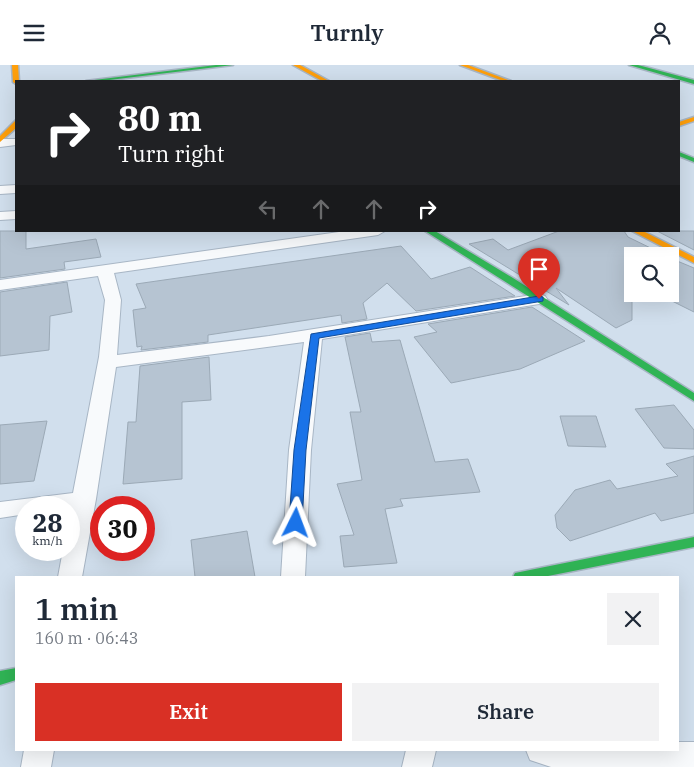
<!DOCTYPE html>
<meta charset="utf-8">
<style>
body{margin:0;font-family:"IBM Plex Serif",serif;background:#f2f2f3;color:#1f2937;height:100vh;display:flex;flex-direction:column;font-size:19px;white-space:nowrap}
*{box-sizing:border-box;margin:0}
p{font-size:16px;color:#747a83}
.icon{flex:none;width:28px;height:28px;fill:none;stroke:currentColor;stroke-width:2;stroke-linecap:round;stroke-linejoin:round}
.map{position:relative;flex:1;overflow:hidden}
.side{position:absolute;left:15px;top:511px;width:664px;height:175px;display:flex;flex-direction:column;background:#fff;border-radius:0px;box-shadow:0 5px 20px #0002}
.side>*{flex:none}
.hud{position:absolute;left:15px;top:15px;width:665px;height:152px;border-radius:0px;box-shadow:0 5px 20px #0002;background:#202124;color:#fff;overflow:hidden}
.fabs{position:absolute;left:624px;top:182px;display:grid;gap:10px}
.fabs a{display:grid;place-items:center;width:55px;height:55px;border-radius:0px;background:#fff;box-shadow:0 5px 20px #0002;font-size:25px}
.speed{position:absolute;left:15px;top:431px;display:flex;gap:10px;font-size:25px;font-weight:700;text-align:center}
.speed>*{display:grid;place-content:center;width:65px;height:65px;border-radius:50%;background:#fff;box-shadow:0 5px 20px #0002;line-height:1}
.speed small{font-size:12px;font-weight:400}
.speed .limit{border:8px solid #d22;background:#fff;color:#111}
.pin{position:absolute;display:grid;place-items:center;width:42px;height:42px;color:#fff;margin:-51px -21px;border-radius:50% 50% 50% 0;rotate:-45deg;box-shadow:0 0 5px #0007}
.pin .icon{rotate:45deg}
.me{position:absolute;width:55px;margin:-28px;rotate:3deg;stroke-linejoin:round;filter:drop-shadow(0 0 4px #0008)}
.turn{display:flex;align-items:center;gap:18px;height:105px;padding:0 20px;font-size:22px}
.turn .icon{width:65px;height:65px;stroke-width:2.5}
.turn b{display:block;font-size:35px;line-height:42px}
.lanes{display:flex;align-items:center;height:48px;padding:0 20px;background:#0003;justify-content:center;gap:25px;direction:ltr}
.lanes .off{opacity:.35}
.round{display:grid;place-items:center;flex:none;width:52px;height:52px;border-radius:0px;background:#f2f2f3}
.overview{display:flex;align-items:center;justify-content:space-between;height:85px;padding:0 20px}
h1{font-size:30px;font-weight:600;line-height:38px}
.button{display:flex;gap:10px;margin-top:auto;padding:10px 20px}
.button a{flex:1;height:58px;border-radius:0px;background:#d93025;color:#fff;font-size:20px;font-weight:600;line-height:58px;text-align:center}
.button a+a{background:#f2f2f3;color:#1f2937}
header{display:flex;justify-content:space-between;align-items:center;height:65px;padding:0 20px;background:#fff;font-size:22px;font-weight:600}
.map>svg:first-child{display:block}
</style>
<header><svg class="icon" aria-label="menu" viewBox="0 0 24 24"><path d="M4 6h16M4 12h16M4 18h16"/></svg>Turnly<svg class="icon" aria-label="person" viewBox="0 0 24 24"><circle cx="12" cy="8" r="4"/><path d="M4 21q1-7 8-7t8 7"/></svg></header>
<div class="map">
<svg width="694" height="702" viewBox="0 0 694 702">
<rect width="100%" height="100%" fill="#d1dfed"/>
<path fill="#b6c4d2" stroke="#9ba9b6" d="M0 166H26V184L96 174 101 192 64 197 65 204 0 213Z
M559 166H624L628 172 667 191H632V255L616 263 556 223 569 240 469 179 493 174 508 185Z
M657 166H694V185Z
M401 181 431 214 470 202 515 231 416 246 387 218 363 238 367 254 342 258 341 250 208 270V277L141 285 142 281 137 282 133 245 146 243 136 219Z
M670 193 694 203V247L670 235Z
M67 217 72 247 50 251 49 285 0 291V227Z
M532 242 585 276 520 304 451 318 414 272 437 267 428 259Z
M370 268 372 277 400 275 435 397 468 394 480 427 400 434 403 441 385 444 397 498 344 502 340 471 354 470 337 419 362 415 350 347H361L345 272Z
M209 292 211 335 182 337V414L123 419 128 357H136L140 301Z
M674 340 694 365V384L664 383 635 344Z
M560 351H596L606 382 568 381Z
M47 356 34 416 0 419V360Z
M694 391V448L661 456 655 448 570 476 557 463 555 450 575 425 610 415 617 424 678 411 666 399Z
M247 466 255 512H195L191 475Z"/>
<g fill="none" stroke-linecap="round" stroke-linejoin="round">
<g stroke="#a8b6c5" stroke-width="2">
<path id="street" d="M0 74H16V80L0 82Z
M16 120V128L0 129V121Z
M16 146V154L0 155V147Z
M346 166H385L378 170 114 208 121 235 117 290 269 271 539 229 545 231 547 234 545 237 539 239 322 274 311 385 305 512H281L289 385 304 277 116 302 96 434 82 512H58L63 485H69L70 444 26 442V449L0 453V437L73 428 99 292 105 235 98 211 0 225V215Z
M678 677H694V702H551L530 695 526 685H678Z
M24 685H54L51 702H21Z
M406 685H436L432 702H402Z"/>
</g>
<g stroke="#a8b6c5" stroke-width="3">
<path id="fast" d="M216 0H233L101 16H86Z
M629 0H638L694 15V19Z
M679 87 694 93V97L679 91Z
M425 166H435L513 213 694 328V336Z
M694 472V482L543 512H513L515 508 520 507Z
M16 603V615L0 620V606Z"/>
</g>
<g stroke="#a8b6c5" stroke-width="3">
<path id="slow" d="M12 0H18L19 16H16V19L13 17Z
M293 0H300L329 16H322Z
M460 0H468L511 16H503Z
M694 52V56L679 61V57Z
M16 55V63L0 77V71Z
M632 166H643L694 192V198Z"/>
</g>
<use href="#street" fill="#f8fafc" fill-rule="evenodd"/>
<use href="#fast" fill="#30b455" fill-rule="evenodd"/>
<use href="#slow" fill="#ff9f0a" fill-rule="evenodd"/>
</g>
<path fill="#1a73e8" stroke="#114b97" d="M539 231 543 232V236L319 273 306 385 302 458 301 461H291L289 458 294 385 311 269Z"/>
</svg>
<div class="fabs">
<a><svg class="icon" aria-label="search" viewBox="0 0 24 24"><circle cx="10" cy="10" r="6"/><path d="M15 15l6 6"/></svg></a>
</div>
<div class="speed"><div>28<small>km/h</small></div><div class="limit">30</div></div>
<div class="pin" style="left:539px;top:234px;background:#d93025"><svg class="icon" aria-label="arrive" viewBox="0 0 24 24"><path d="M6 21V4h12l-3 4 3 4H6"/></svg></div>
<svg class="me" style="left:296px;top:458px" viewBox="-20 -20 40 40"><path d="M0-17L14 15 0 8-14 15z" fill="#1a73e8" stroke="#fff" stroke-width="4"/></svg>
<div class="hud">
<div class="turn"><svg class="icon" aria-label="right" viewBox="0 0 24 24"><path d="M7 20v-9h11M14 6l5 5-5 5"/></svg><div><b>80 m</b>Turn right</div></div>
<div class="lanes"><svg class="icon off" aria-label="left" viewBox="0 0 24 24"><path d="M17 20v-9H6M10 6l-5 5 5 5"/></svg><svg class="icon off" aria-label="ahead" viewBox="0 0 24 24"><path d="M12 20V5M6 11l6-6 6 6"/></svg><svg class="icon off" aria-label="ahead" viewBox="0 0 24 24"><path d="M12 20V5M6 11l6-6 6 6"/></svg><svg class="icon" aria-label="right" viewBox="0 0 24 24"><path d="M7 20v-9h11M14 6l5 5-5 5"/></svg></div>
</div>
<section class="side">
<div class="overview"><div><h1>1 min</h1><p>160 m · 06:43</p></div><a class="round"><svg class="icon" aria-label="close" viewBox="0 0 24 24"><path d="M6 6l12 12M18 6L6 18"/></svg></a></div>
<div class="button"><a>Exit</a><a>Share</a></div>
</section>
</div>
